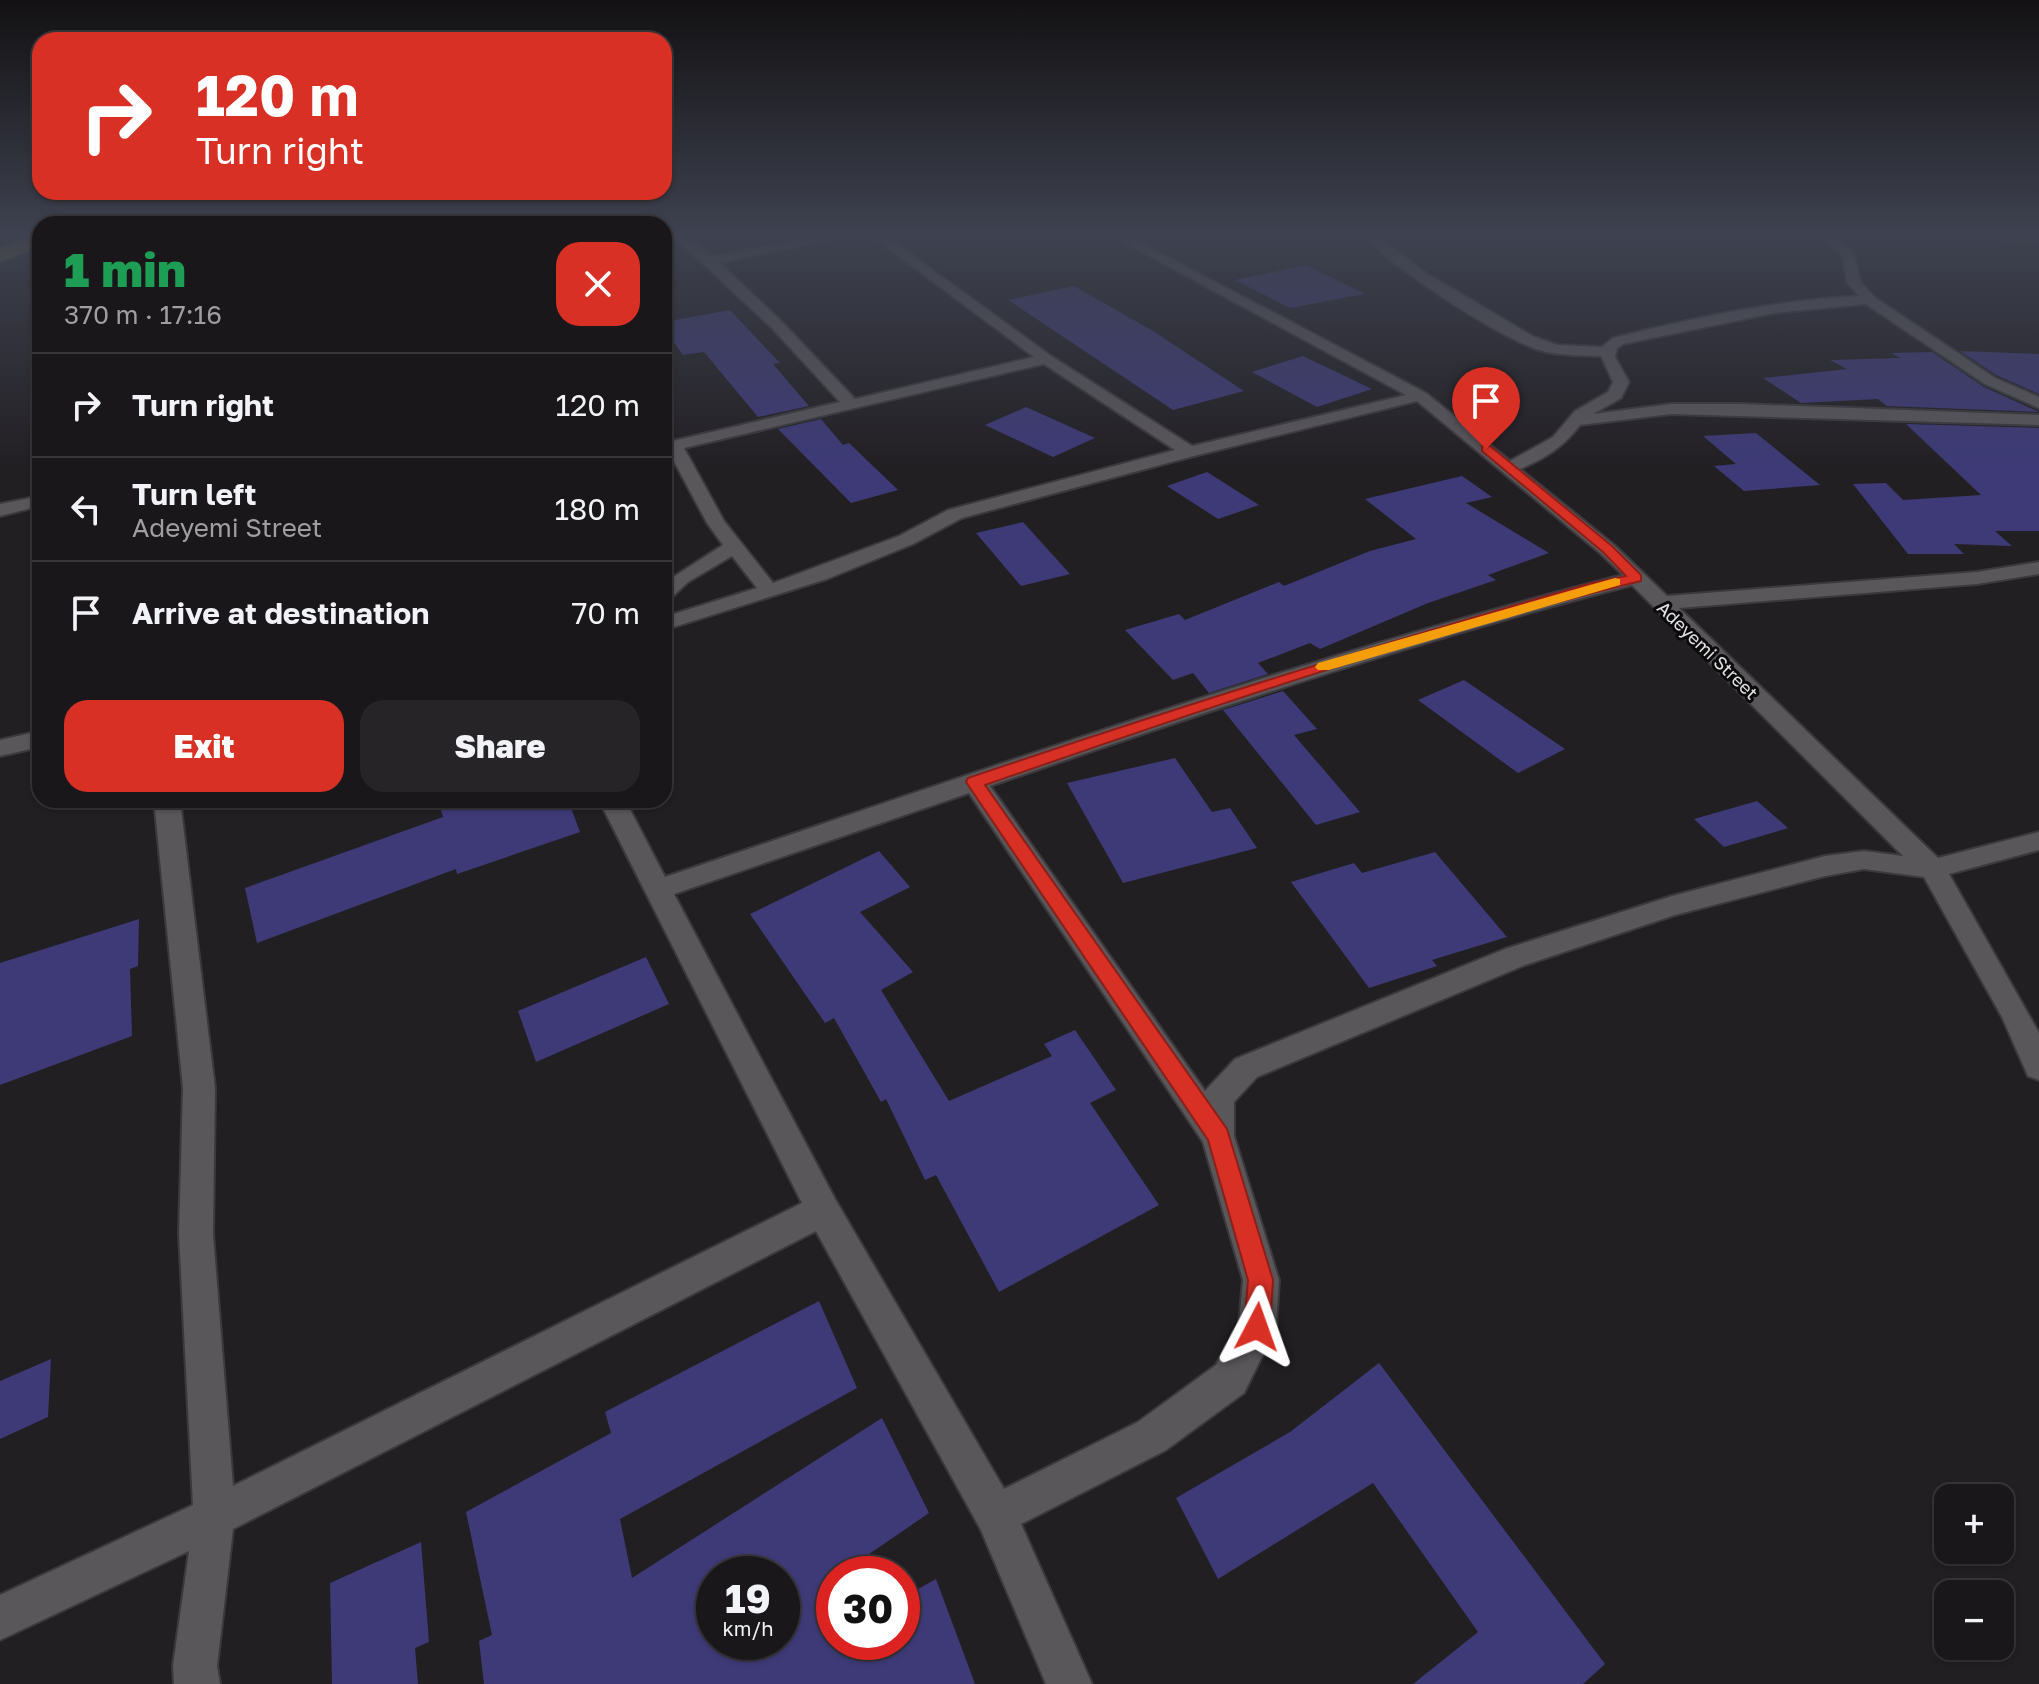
<!DOCTYPE html>
<meta charset="utf-8">
<style>
body{margin:0;font-family:"Golos Text",sans-serif;background:#272427;color:#f1f3f6;height:100vh;display:flex;flex-direction:column;font-size:30px;white-space:nowrap}
*{box-sizing:border-box;margin:0}
p{font-size:26px;color:#9f9fa2}
.icon{flex:none;width:44px;height:44px;fill:none;stroke:currentColor;stroke-width:2;stroke-linecap:round;stroke-linejoin:round}
.map{position:relative;flex:1;overflow:hidden}
.panel{position:absolute;left:32px;top:216px;width:640px;height:592px;display:flex;flex-direction:column;background:#1a171a;border-radius:24px;box-shadow:0 2px 6px #0004,0 0 0 2px #383639}
.panel>*{flex:none}
.hud{position:absolute;left:32px;top:32px;width:640px;height:168px;border-radius:24px;box-shadow:0 2px 6px #0004,0 0 0 2px #383639;background:#d93025;color:#fff;overflow:hidden}
.buttons{position:absolute;left:1934px;top:1484px;display:grid;gap:16px}
.buttons a{display:grid;place-items:center;width:80px;height:80px;border-radius:16px;background:#1a171a;box-shadow:0 2px 6px #0004,0 0 0 2px #383639;font-size:40px}
.speed{position:absolute;left:696px;top:1556px;display:flex;gap:16px;font-size:40px;font-weight:700;text-align:center}
.speed>*{display:grid;place-content:center;width:104px;height:104px;border-radius:50%;background:#1a171a;box-shadow:0 2px 6px #0004,0 0 0 2px #383639;line-height:1}
.speed small{font-size:20px;font-weight:400}
.speed .limit{border:12px solid #d22;background:#fff;color:#111}
.pin{position:absolute;display:grid;place-items:center;width:68px;height:68px;color:#fff;margin:-82px -34px;border-radius:50% 50% 50% 0;rotate:-45deg;box-shadow:0 0 8px #0007}
.pin .icon{rotate:45deg}
.me{position:absolute;width:88px;margin:-44px;rotate:4deg;stroke-linejoin:round;filter:drop-shadow(0 0 6px #0008)}
.turn{display:flex;align-items:center;gap:28px;height:168px;padding:0 32px;font-size:36px}
.turn .icon{width:104px;height:104px;stroke-width:2.5}
.turn b{display:block;font-size:56px;line-height:68px}
.round{display:grid;place-items:center;flex:none;width:84px;height:84px;border-radius:24px;background:#272427}
.head{display:flex;align-items:center;justify-content:space-between;height:136px;padding:0 32px}
h1{font-size:48px;font-weight:800;line-height:60px;color:#1e9e55}
.cta{display:flex;gap:16px;margin-top:auto;padding:16px 32px}
.cta a{flex:1;height:92px;border-radius:24px;background:#d93025;color:#fff;font-size:32px;font-weight:800;line-height:92px;text-align:center}
.cta a+a{background:#272427;color:#f1f3f6}
ul{padding:0;list-style:none}
li{display:flex;align-items:center;gap:24px;height:104px;padding:0 32px;border-top:2px solid #383639}
li div{flex:1}
li b{display:block;font-size:30px}
li em{font-style:normal}
.map>svg:first-child{display:block}
</style>
<div class="map">
<svg width="2039" height="1684" viewBox="0 0 2039 1684">
<rect width="100%" height="100%" fill="#221f23"/>
<path fill="#3d3a77" fill-rule="evenodd" d="M1306 265 1365 294 1290 308 1235 280Z
M1074 286 1153 331 1244 391 1173 410 1008 300Z
M730 310 780 363 773 364 809 406 758 417 704 352 683 355 664 329V322Z
M1960 351 2039 354V394L1996 375Z
M1932 352 1984 387 2039 412 1887 406 1878 399 1801 403 1763 378 1847 369 1830 360 1900 358 1891 353Z
M1303 356 1372 389 1317 407 1252 372Z
M1026 407 1095 438 1053 457 985 425Z
M821 419 843 445 849 443 898 490 851 503 778 429Z
M1906 424 2039 428V531H1995L2012 546 1954 544 1964 554H1908L1853 484 1886 483 1903 500 1981 495Z
M1756 433 1820 485 1744 491 1714 466 1736 464 1703 436Z
M1207 472 1259 505 1218 519 1167 486Z
M1462 476 1492 497 1466 503 1549 553 1488 575 1496 580 1428 603 1320 649 1310 643 1258 663 1268 674 1209 693 1193 673 1173 680 1125 630 1179 614 1185 620 1279 582 1284 586 1370 551 1416 539 1365 499Z
M1023 522 1070 574 1021 586 976 533Z
M1464 680 1565 749 1518 773 1418 700Z
M1283 691 1317 729 1294 735 1360 812 1316 825 1223 710Z
M1175 758 1212 812 1230 808 1257 848 1123 883 1067 783Z
M438 800H568L580 832 457 874 456 869 257 943 245 888 443 817Z
M1757 801 1788 828 1724 847 1694 819Z
M879 851 910 887 860 912 913 972 881 990 949 1101 1052 1056 1044 1044 1075 1030 1116 1090 1090 1103 1159 1205 999 1292 936 1175 925 1180 886 1099 881 1102 834 1018 825 1023 750 914Z
M1435 852 1507 937 1432 960 1437 966 1369 988 1291 882 1354 863 1362 873Z
M139 919 138 966 130 969 132 1036 0 1085V963Z
M646 957 669 1004 536 1062 518 1011Z
M819 1301 857 1388 620 1519 632 1578 882 1418 929 1513 840 1574H834V1642H902V1598L936 1579 975 1684H484L479 1641 492 1635 466 1512 611 1433 605 1412ZM714 1574H782V1642H714Z
M51 1359 48 1417 0 1439V1381Z
M1379 1363 1605 1664 1583 1684H1413L1478 1632 1373 1483 1218 1579 1176 1498 1290 1432Z
M421 1542 429 1642 415 1648 418 1684H332L330 1583Z"/>
<g fill="none" stroke-linecap="round" stroke-linejoin="round">
<g stroke="#3b393c" stroke-width="4">
<path id="street" d="M671 234H684L712 257 830 234H855L720 263 781 321 855 399 1034 357 869 234H883L1051 356 1192 446 1406 395 1109 234H1124L1426 393 1510 461 1553 437 1575 411 1608 392 1613 382 1601 356C1580 355 1559 356 1539 350 1500 338 1388 265 1362 234H1375L1426 273 1534 337 1558 345 1602 347 1613 338C1694 318 1776 300 1859 296L1847 282 1842 255 1819 234H1832L1854 254 1860 281 1874 297 1995 378 2039 397V408L1985 384 1866 304 1774 313 1623 344 1617 348 1615 357 1629 382 1621 398 1593 414 1671 404H1741L2039 415V425L1671 414 1580 425C1563 447 1546 458 1520 469L1614 545 1667 596 1977 572 2039 562V574L1977 584 1679 608 1938 858 2039 832V850L1949 874 2039 1033V1080L2028 1076 2002 1017 1924 877 1864 869 1825 876 1675 915 1525 965 1257 1077 1234 1102V1136L1279 1280 1276 1327 1270 1340 1244 1393 1166 1450 1021 1524 1092 1684H1046L981 1530 816 1231 233 1529 217 1666 220 1684H174L173 1666 189 1551 0 1640V1595L193 1505 179 1234 183 1088 154 800H180L215 1088 213 1234 233 1486 802 1203 599 800H625L665 877C982 771 1298 658 1623 575L1600 553 1417 401 1194 456 962 518 913 544 827 579 664 630V617L757 588 732 556 688 582 671 598 664 600V583L723 545 707 523 669 452 664 453V443L840 402 771 327ZM1044 364 1175 450 948 510 899 536 773 583 724 521 684 448ZM1632 585 1903 856 1864 851 1825 856 1672 896 1505 949 1235 1059 1205 1091 990 786C1202 713 1415 641 1632 585ZM969 793 1203 1142 1243 1280 1239 1323 1216 1365 1138 1422 1004 1489 835 1199 674 894Z
M40 496V506L0 516V504Z
M40 731V747L0 756V740Z"/>
</g>
<g stroke="#3b393c" stroke-width="4">
<path id="secondary" d="M1978 234H2039V241L1987 239Z"/>
</g>
<g stroke="#3b393c" stroke-width="4">
<path id="primary" d="M40 234V247L0 262V249Z"/>
</g>
<use href="#street" fill="#5a575b" fill-rule="evenodd"/>
<use href="#secondary" fill="#5a575b" fill-rule="evenodd"/>
<use href="#primary" fill="#866d26" fill-rule="evenodd"/>
</g>
<linearGradient id="sky" x2="0" y2="1"><stop stop-color="#131113"/><stop offset="0.5" stop-color="#3e4250"/><stop offset="1" stop-color="#3e4250" stop-opacity="0"/></linearGradient>
<rect width="2039" height="470" fill="url(#sky)"/>
<path fill="#d93025" stroke="#8d1f18" stroke-width="2" d="M1482 446H1490L1612 546 1641 575V581C1418 635 1201 710 985 785L1227 1129 1273 1280 1270 1327 1266 1336 1257 1340 1248 1336 1244 1327 1248 1280 1208 1140 966 782 968 778C1175 708 1382 643 1592 583L1626 576 1603 552 1482 451Z"/>
<path fill="#f59e0b" d="M1615 578 1620 579V585L1329 670H1318L1315 667 1318 663Z"/>
<g text-anchor="middle" dominant-baseline="central" stroke-width="6" stroke-linejoin="round" paint-order="stroke">
<g font-size="18" fill="#e3e1e4" stroke="#0b0a0b">
<text transform="translate(1708 650) rotate(44)">Adeyemi Street</text>
</g>
</g>
</svg>
<div class="buttons">
<a>+</a>
<a>−</a>
</div>
<div class="speed"><div>19<small>km/h</small></div><div class="limit">30</div></div>
<div class="pin" style="left:1486px;top:449px;background:#d93025"><svg class="icon" aria-label="arrive" viewBox="0 0 24 24"><path d="M6 21V4h12l-3 4 3 4H6"/></svg></div>
<svg class="me" style="left:1257px;top:1327px" viewBox="-20 -20 40 40"><path d="M0-17L14 15 0 8-14 15z" fill="#d93025" stroke="#fff" stroke-width="4"/></svg>
<div class="hud">
<div class="turn"><svg class="icon" aria-label="right" viewBox="0 0 24 24"><path d="M7 20v-9h11M14 6l5 5-5 5"/></svg><div><b>120 m</b>Turn right</div></div>
</div>
<section class="panel">
<div class="head"><div><h1>1 min</h1><p>370 m · 17:16</p></div><a class="round" style="background:#d93025;color:#fff"><svg class="icon" aria-label="close" viewBox="0 0 24 24"><path d="M6 6l12 12M18 6L6 18"/></svg></a></div>
<ul>
<li><svg class="icon" aria-label="right" viewBox="0 0 24 24"><path d="M7 20v-9h11M14 6l5 5-5 5"/></svg><div><b>Turn right</b></div><em>120 m</em></li>
<li><svg class="icon" aria-label="left" viewBox="0 0 24 24"><path d="M17 20v-9H6M10 6l-5 5 5 5"/></svg><div><b>Turn left</b><p>Adeyemi Street</p></div><em>180 m</em></li>
<li><svg class="icon" aria-label="arrive" viewBox="0 0 24 24"><path d="M6 21V4h12l-3 4 3 4H6"/></svg><div><b>Arrive at destination</b></div><em>70 m</em></li>
</ul>
<div class="cta"><a>Exit</a><a>Share</a></div>
</section>
</div>
